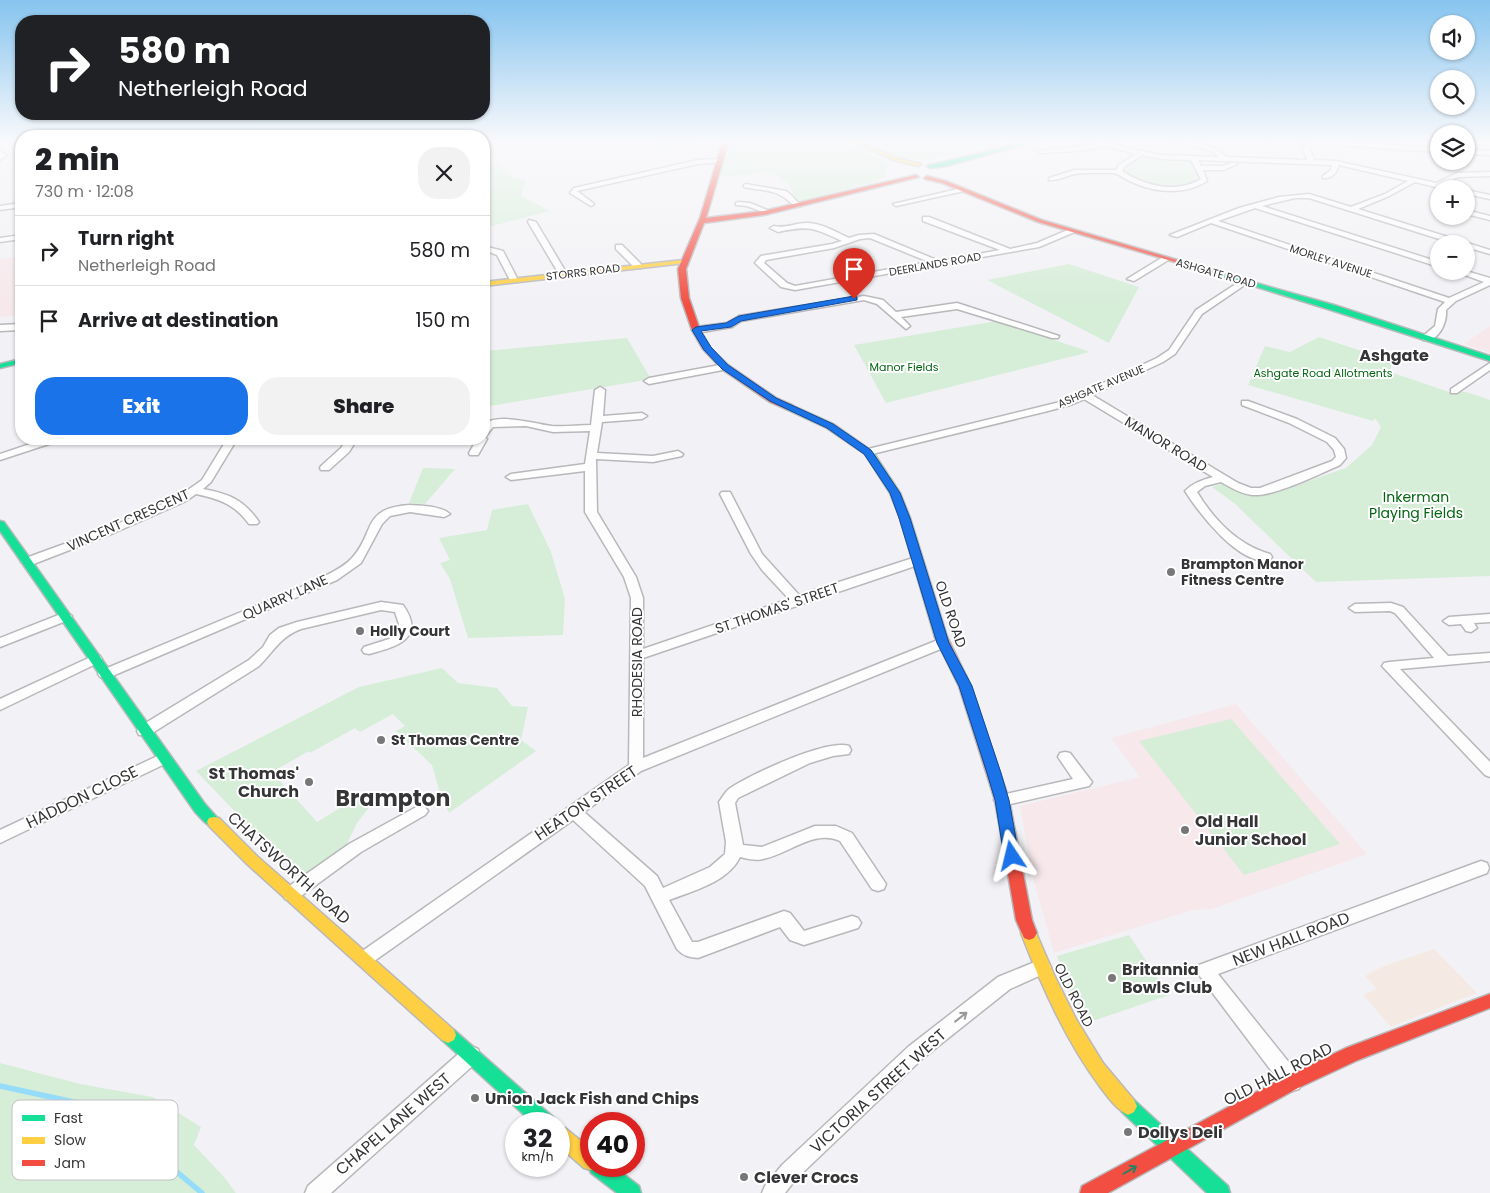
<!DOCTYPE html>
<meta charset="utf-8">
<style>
body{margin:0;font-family:Poppins,sans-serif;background:#f2f2f2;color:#202124;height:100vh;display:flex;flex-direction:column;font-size:19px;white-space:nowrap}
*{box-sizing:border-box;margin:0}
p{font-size:16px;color:#757577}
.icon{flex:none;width:28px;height:28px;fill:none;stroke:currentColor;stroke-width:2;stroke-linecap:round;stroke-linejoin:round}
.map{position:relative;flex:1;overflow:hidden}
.drawer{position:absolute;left:15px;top:130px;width:475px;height:315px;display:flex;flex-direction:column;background:#fff;border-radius:20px;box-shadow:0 1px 4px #0004}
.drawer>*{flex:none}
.banner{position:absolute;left:15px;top:15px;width:475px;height:105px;border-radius:20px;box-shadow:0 1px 4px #0004;background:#202124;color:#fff;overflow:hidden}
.fabs{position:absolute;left:1430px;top:15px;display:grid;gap:10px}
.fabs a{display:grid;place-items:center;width:45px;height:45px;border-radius:50%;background:#fff;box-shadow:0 1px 4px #0004;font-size:25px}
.speed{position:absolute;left:505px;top:1112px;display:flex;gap:10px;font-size:25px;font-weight:700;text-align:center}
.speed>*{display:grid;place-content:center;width:65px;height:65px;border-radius:50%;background:#fff;box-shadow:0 1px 4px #0004;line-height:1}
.speed small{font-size:12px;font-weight:400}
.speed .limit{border:8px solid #d22;background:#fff;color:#111}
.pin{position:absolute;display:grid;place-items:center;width:42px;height:42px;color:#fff;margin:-51px -21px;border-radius:50% 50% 50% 0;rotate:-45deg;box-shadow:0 0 5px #0007}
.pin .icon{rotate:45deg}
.me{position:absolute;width:55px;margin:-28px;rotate:350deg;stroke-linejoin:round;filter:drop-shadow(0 0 4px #0008)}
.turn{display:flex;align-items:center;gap:18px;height:105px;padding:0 20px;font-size:22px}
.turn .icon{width:65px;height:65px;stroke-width:2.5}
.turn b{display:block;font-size:35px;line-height:42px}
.round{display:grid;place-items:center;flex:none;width:52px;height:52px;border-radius:20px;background:#f2f2f2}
.headline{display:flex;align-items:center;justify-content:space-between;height:85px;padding:0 20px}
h1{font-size:30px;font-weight:800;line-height:38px}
.cta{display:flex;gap:10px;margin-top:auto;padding:10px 20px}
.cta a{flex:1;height:58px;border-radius:20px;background:#1a73e8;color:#fff;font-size:20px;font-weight:800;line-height:58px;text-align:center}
.cta a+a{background:#f2f2f2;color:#202124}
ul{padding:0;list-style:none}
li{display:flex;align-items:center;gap:15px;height:70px;padding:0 20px;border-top:1px solid #e0e0e0}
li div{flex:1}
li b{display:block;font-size:19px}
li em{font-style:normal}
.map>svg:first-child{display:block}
</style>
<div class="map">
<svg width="1490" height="1193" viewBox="0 0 1490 1193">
<rect width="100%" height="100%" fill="#f2f2f6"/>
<path fill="#f4eae3" d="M1434 949 1477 993 1391 1027 1363 995 1377 989 1365 976 1384 966Z"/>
<path fill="#f6e8eb" d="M21 256V315L0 317V259Z
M1490 326V353L1464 344Z
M1236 704 1367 854 1212 909 1193 910 1054 953 1032 874 1020 806 1140 777 1111 738Z"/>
<path fill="#d6edd8" d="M654 140H719L703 141 657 152Z
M729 140H838L884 160 889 165 885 171 886 176 877 181 797 202 788 183 781 180 774 172 719 177Z
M858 140H1006L930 159H902Z
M1144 156 1190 162 1201 175V180C1177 189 1144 189 1123 171L1130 163Z
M484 158 500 165 513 177 526 180 521 196 550 211 484 228Z
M1069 264 1139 287 1109 343 987 280Z
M997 321 1090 352 886 403 854 345Z
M1319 337 1392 361 1390 372 1449 392H1466L1490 400V576L1316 582 1234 503 1212 487 1222 484 1250 495 1285 489 1346 468 1372 445 1381 427 1375 418 1373 421 1248 385 1265 346 1290 352Z
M627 338 651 379 484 407V351Z
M423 468 455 469 425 504 409 503Z
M528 504 551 552 565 599 563 635 468 638 450 579 440 563 450 560 439 538 487 530 492 510Z
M442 668 458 683 497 688 512 706 528 707 521 740 536 751 449 813 440 793 432 765 396 731 405 726 393 714 360 732 355 728 310 753 309 751 272 772 317 822 360 796 370 806 357 823 342 854 306 877 247 824 196 771 359 687Z
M1231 719 1340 844 1244 875 1139 741Z
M1129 935 1169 995 1090 1022 1071 992 1057 956Z
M0 1063 80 1084 153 1097 201 1127 194 1145 224 1177 236 1193H0Z"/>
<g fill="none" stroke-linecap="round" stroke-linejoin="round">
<path stroke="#94dcfa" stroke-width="5.5" d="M0 1086 101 1108 202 1193"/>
<g stroke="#b8b8bb" stroke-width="3">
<path id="street" d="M1089 140H1097L1126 148 1162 155 1219 157 1214 152 1172 140C1189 138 1214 146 1227 157L1308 160 1301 146 1319 140 1439 148V152L1319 144 1308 147 1315 160 1336 161 1436 183 1457 173 1490 172V176L1458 177 1443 185 1456 189H1443L1415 182 1389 196 1358 209 1490 250V254L1466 247V244H1455L1309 198H1295L1262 206 1439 262V267L1255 208 1218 221 1449 298 1484 282 1454 271H1466L1490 278V285L1456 301 1446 310C1447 323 1439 342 1423 340V336L1435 326 1438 309 1445 302 1211 223 1177 237 1170 235 1239 208 1279 197 1309 194 1351 207 1385 194 1408 181 1339 165C1337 173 1331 179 1323 178V176L1331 170 1332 165 1198 160 1201 166H1223L1234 162 1237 164 1224 170H1203L1207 181C1185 195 1158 193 1134 183 1128 181 1122 176 1117 174 1109 172 1083 173 1075 174 1066 176 1057 181 1049 180V178L1075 170H1116L1119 165 1136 154 1105 146 1077 151 1040 153 1037 151 1097 144ZM1142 155 1162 159 1191 160 1201 179C1176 194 1145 186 1122 171L1124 167Z
M1466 150 1490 151V155L1466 154Z
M0 151 7 155 0 160Z
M720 159 722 160V162L698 164 577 191 593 203 594 204 591 206 570 193 574 188 698 160Z
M746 184 786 191 791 195 801 206 795 207C778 188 768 192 744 187V185Z
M962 188 965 190 964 191 896 206 893 204Z
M1466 190 1490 195V199L1466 194Z
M738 202 750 203 772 212 768 214 747 206 736 205V203Z
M21 203V207L0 210V206Z
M1466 210 1490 216V220L1466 214Z
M923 217H929L1010 249 1037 243 1070 229 1077 231 1039 247 795 290 781 287 755 263 761 256 832 244 842 241C814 228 809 225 778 232L770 228 774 226C785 229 797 222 809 223 823 224 836 232 849 238L859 235 874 234 939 261 1000 250 923 221ZM870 238 929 262 795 286 787 283 764 263 766 260 834 248 860 239Z
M529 220 536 222 567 274 566 276 559 274 528 222Z
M21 235V239L0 242V238Z
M616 245H622L641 264V268H635L616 249Z
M484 246 503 251 518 280 517 282H511L497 255 484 250Z
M1163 257 1170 259 1134 281 1127 279Z
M1242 280 1249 282 1202 314 1175 354 1163 362 1092 395 1238 483 1251 488H1260L1332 461 1336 457 1334 450 1327 442 1289 423 1242 405V401H1248L1297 419 1335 438 1344 449 1346 458 1340 465C1319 474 1274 497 1252 495 1241 494 1230 487 1221 482L1205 486 1197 492C1214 520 1238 545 1270 554L1272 557 1270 560C1240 567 1199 513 1185 491 1193 483 1202 480 1213 477L1084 399 1070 405 1048 411 868 455 863 452 864 450 1064 401 1157 358 1169 350 1196 310Z
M864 296 883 300 896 312 957 303 1059 336 1058 338H1052L957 309 901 317 910 326 906 329 877 304 864 300 741 321 732 327 696 333 692 330 696 327 727 323 739 316Z
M21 324V330L0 331V325Z
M1490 363V370L1457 393H1451V389Z
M725 364 730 367 728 369 649 384 644 381 649 378Z
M600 387 605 390 603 416 642 413 647 416 642 419 602 422 597 453 653 456 678 451 683 454 682 456 653 462 596 459 597 512 636 577 643 598V649L789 599 762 570 751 554 720 494 722 492H730L762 554 799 595 913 558H921L923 561 921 564 643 658V758L938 640 943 639 950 643 948 646 641 771 584 812 657 876 663 888 710 867 725 854 726 842 719 802C722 798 725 792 729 789 749 775 826 739 849 746L851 750 849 754 833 756 810 763 738 798 735 803 743 845 762 847 815 826H836L852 833 886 884 884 889 878 891 872 889 840 841C814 829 789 854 763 859 756 861 748 859 740 857 728 882 693 891 669 900L692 942H698L784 911 790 913 804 931 852 916 858 918 861 923 858 928 804 945 790 940 780 927 698 958C689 957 683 956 677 949L645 886 573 820 370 964 364 967 358 964 355 959 358 954 629 765 631 598 624 577 585 512V471L511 480 506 477 511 474 585 464 590 431 553 432 526 426 493 427 485 437 487 439 478 455H470L469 453 477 439H484V425C496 412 536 424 552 426 564 427 578 425 591 425L595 390Z
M45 439H59L58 441 0 460V454Z
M227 439H237L211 482 203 489C229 494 243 499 259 522L257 524H249C235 504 219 499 196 494L186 501 116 532 31 565 27 566 21 562 23 559 108 528 178 497 202 480Z
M347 439H357L349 452 329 470H321L320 468 321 466 341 448Z
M410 505C423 506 441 506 450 514L444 517 410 512 390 516 382 524 361 563 337 580 110 677H100L98 674 100 671 313 582C326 575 342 569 352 558 376 532 361 508 410 505Z
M381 602 403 605C427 639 395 647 369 654L364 653 362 650 364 647 389 639 397 633 399 624 395 612 381 610 301 629C280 637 274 651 259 666L149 735H139L137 731 139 727 249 660 263 647 270 635 279 628 297 622Z
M1391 603 1403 607 1448 656 1490 653V661L1400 669 1490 762V777L1485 775 1382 666 1384 663 1389 662 1434 658 1395 613 1390 611 1355 612 1349 608 1355 604Z
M66 612 72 616 71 619 0 647V638Z
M1490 614V622L1474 623 1477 628 1471 632 1466 631 1461 624 1449 625 1443 621 1449 617Z
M95 655 100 656 102 659 100 662 0 710V699Z
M1065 752 1070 753 1089 778 1092 782 1089 786 1002 806 997 804 994 800 997 796 1073 779 1058 757 1060 753Z
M164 753 169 754 171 758 169 762 0 843V830Z
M420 805 425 807 428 811 425 815 361 852 297 899 291 901 285 899 283 894 285 889 349 844Z
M1481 861 1487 863 1489 868 1487 873 1218 974 1299 1075 1302 1082 1299 1089 1292 1091 1285 1089 1196 971 1199 965Z
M1042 959 1048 962 1051 967 1048 972 1010 989 922 1059 796 1179 785 1193H762L765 1186 782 1165 908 1047 998 977Z
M471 1046 478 1049 480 1055 478 1061 331 1193H305L308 1186 464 1049Z"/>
</g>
<g stroke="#b8b8bb" stroke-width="3">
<path id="fast" d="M1034 140H1042L946 166 930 168 927 166Z
M1192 265 1334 305 1490 356V361L1328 309 1192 267Z
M21 359V363L0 368V364Z
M789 404 833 424 873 452 900 493 910 518 947 637 945 640H937L935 637 900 518 890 493 865 454 827 428 786 409 785 407Z
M0 521 4 522 205 804 221 822 219 826C208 829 202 819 195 812L0 531Z
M448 1027 454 1030 554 1118 557 1124H534L442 1040 440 1035 442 1030Z
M1128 1097 1134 1100 1228 1186 1230 1193H1207L1122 1112 1119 1106 1122 1100Z
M591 1160V1166H613L639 1186 641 1193H617L591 1173 589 1166Z"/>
</g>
<g stroke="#b8b8bb" stroke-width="3">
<path id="slow" d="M849 140H856L897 158 921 164 918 166 893 160Z
M683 260 687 262 685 263 484 286V282Z
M214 817 219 818 257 856 454 1030 456 1035 454 1040 448 1043 442 1040 247 864 209 826 207 822 209 818Z
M1029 926 1034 928 1055 977 1076 1019 1103 1063 1134 1100 1137 1106 1134 1112 1128 1115C1117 1110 1108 1097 1101 1088 1066 1041 1042 987 1021 933L1024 928Z
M559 1125 565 1128 591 1149V1166L598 1168 591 1170 584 1168 559 1146Z"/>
</g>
<g stroke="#b8b8bb" stroke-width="3">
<path id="jam" d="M723 140H729L706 218 764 211 916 175 919 177 764 215 704 223 686 269 689 298 700 330 710 348 728 365 776 398 792 405V409H786L770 402 722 369 703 349 692 330 681 298 678 269 700 218Z
M927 176 946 181 1042 220 1198 266 1192 267 1038 222 942 183 925 179 924 178Z
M941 633 947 637 971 686 1009 800 1032 920 1037 933 1034 938 1029 940 1024 938 1016 920 995 800 959 686 935 637Z
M1490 994V1008L1358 1060 1298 1088 1108 1193H1080L1082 1186 1286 1076 1346 1048Z"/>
</g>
<use href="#street" fill="#fdfdfe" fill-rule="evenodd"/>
<use href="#fast" fill="#16e098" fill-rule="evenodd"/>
<use href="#slow" fill="#ffcf43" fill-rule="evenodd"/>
<use href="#jam" fill="#f24e42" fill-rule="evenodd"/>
</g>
<defs><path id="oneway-shaft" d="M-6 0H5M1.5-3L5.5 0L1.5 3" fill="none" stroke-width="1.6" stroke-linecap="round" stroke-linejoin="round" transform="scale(1.25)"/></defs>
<use stroke="#99999a" href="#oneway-shaft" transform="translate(961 1017) rotate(-38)"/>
<use stroke="#278263" href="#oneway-shaft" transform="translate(1130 1170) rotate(-30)"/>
<linearGradient id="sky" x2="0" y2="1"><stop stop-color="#86c4ef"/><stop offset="0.46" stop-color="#f9f9fb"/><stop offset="1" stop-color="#f9f9fb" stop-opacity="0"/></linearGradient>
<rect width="1490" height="307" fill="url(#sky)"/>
<path fill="#1a73e8" stroke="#114b97" d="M854 296 857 297V300L741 321 731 327 701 331 711 347 728 365 776 398 833 424 871 450 900 493 910 518 949 643 972 686 1001 773 1009 800 1019 856 1017 860 1012 861 1006 860 1004 856 995 800 987 773 959 686 937 643 899 518 890 493 864 454 827 428 770 401 722 369 704 350 692 330 696 327 726 323 739 316Z"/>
<g fill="#77777a" stroke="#fff" stroke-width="2">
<circle cx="1171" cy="572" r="5"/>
<circle cx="360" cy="631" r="5"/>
<circle cx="381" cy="740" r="5"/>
<circle cx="309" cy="782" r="5"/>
<circle cx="1185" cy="830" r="5"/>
<circle cx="1112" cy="978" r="5"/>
<circle cx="475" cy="1098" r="5"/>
<circle cx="1128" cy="1132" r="5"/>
<circle cx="744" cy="1177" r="5"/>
</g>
<g text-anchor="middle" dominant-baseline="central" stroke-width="4" stroke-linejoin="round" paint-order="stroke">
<g font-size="11" fill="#353537" stroke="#fff">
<text transform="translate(1331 261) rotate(18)">MORLEY AVENUE</text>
<text transform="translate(935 264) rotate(-10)">DEERLANDS ROAD</text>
<text transform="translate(583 272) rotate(-7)">STORRS ROAD</text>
<text transform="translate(1216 273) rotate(16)">ASHGATE ROAD</text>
<text transform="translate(1101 386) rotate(-23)">ASHGATE AVENUE</text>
</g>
<g font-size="11" fill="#026511" stroke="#fff">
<text x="904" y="367">Manor Fields</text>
<text x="1323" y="373">Ashgate Road Allotments</text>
</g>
<g font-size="14" fill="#353537" stroke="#fff">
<text transform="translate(1166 444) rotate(31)">MANOR ROAD</text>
<text transform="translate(128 520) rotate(-24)">VINCENT CRESCENT</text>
<text transform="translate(285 597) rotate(-24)">QUARRY LANE</text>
<text transform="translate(777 608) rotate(-19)">ST THOMAS' STREET</text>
<text transform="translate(951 614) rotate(71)">OLD ROAD</text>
<text transform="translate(637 662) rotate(-90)">RHODESIA ROAD</text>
<text transform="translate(1074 995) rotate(63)">OLD ROAD</text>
</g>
<g font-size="14" fill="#026511" stroke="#fff">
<text x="1416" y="497">Inkerman<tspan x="1416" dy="16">Playing Fields</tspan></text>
</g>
<g font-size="14" font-weight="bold" fill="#353537" stroke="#fff" text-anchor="start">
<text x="1181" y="564">Brampton Manor<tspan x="1181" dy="16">Fitness Centre</tspan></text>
<text x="370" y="631">Holly Court</text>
<text x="391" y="740">St Thomas Centre</text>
</g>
<g font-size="16" font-weight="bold" fill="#353537" stroke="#fff">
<text x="1394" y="355">Ashgate</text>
</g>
<g font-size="16" font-weight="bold" fill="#353537" stroke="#fff" text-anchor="start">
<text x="299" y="773" text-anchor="end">St Thomas'<tspan x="299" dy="18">Church</tspan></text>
<text x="1195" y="821">Old Hall<tspan x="1195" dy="18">Junior School</tspan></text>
<text x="1122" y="969">Britannia<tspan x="1122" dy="18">Bowls Club</tspan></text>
<text x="485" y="1098">Union Jack Fish and Chips</text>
<text x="1138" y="1132">Dollys Deli</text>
<text x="754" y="1177">Clever Crocs</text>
</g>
<g font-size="16" fill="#353537" stroke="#fff">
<text transform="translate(82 797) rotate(-26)">HADDON CLOSE</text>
<text transform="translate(586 803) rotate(-34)">HEATON STREET</text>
<text transform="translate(289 868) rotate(42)">CHATSWORTH ROAD</text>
<text transform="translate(1291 939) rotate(-21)">NEW HALL ROAD</text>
<text transform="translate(1278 1074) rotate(-27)">OLD HALL ROAD</text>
<text transform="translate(878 1091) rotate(-42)">VICTORIA STREET WEST</text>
<text transform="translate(393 1124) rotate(-41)">CHAPEL LANE WEST</text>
</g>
<g font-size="22" font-weight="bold" fill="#353537" stroke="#fff">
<text x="393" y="798">Brampton</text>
</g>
</g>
<rect x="12" y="1100" width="166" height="80" rx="8" fill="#fff" stroke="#c2c2c3" stroke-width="1"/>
<rect x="22" y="1115" width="23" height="6" fill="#16e098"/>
<rect x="22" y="1137" width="23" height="7" fill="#ffcf43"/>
<rect x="22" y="1160" width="23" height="6" fill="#f24e42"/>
<g font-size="14" fill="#353537">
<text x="54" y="1123">Fast</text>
<text x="54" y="1145">Slow</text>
<text x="54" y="1168">Jam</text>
</g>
</svg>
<div class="fabs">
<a><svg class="icon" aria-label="sound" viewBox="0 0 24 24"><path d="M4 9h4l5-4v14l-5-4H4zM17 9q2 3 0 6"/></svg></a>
<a><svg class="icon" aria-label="search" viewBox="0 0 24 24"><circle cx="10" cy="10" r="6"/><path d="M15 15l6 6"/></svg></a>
<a><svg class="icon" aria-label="layers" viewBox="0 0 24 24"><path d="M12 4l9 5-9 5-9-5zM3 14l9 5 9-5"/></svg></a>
<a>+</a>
<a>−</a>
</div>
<div class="speed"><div>32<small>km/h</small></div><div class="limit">40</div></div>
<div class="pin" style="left:854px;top:299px;background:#d93025"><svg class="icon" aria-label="arrive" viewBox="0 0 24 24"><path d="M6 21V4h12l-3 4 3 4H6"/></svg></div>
<svg class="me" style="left:1012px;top:856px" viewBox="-20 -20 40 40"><path d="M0-17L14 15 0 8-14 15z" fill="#1a73e8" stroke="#fff" stroke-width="4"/></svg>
<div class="banner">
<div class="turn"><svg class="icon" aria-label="right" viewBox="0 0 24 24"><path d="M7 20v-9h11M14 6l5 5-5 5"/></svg><div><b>580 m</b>Netherleigh Road</div></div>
</div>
<section class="drawer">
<div class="headline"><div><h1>2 min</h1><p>730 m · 12:08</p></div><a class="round"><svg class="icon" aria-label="close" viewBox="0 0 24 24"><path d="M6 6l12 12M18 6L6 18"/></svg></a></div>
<ul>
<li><svg class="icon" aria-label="right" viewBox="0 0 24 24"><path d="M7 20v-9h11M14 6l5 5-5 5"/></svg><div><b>Turn right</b><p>Netherleigh Road</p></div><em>580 m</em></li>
<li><svg class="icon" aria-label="arrive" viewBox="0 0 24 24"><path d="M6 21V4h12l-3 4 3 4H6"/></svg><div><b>Arrive at destination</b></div><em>150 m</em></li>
</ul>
<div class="cta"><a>Exit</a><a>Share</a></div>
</section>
</div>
